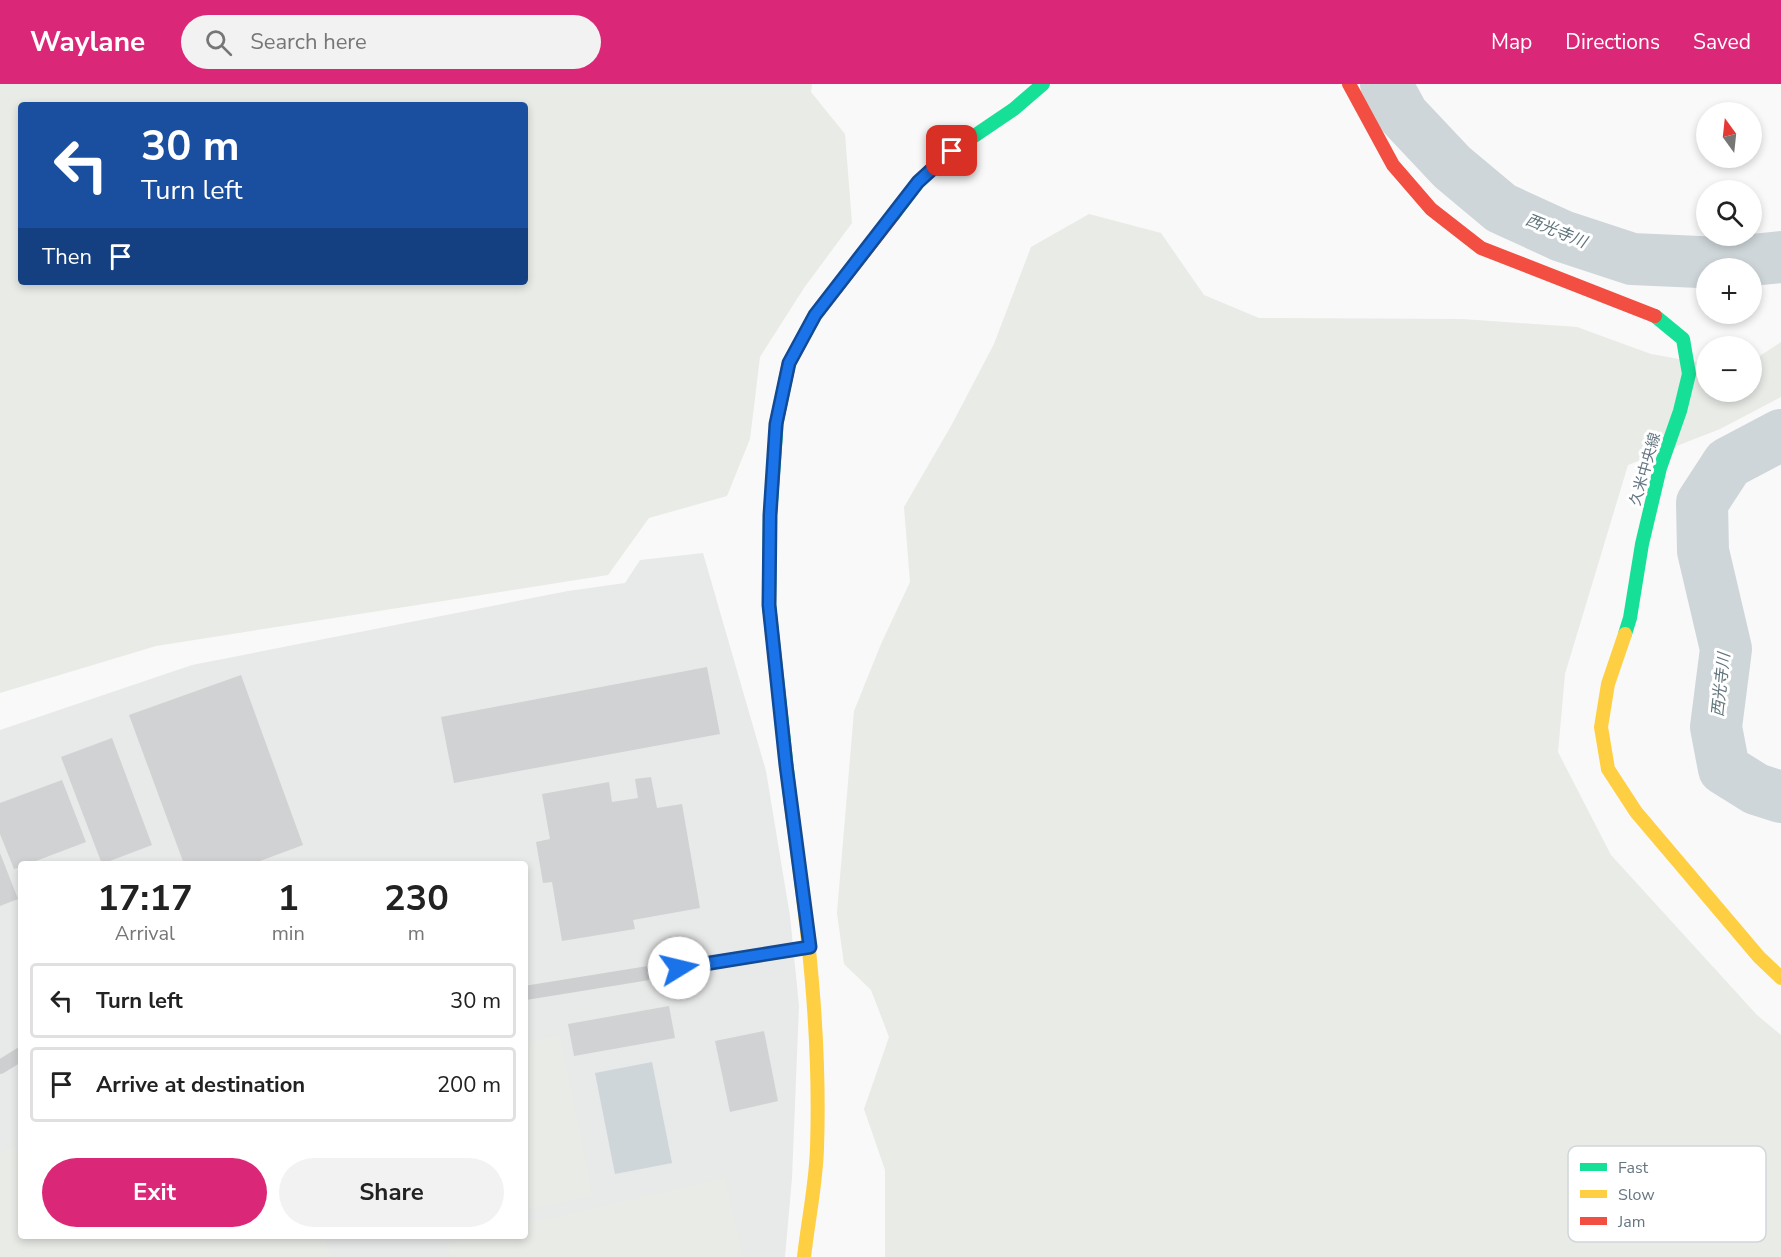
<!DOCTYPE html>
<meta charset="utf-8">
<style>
body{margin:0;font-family:"Nunito Sans","Noto Sans JP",sans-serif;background:#f2f2f2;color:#222;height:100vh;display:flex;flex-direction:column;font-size:22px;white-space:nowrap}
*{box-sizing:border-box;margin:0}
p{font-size:20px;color:#767676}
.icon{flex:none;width:33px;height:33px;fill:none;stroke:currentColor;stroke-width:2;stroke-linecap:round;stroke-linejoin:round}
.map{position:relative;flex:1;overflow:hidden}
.details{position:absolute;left:18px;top:777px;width:510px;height:378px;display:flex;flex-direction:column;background:#fff;border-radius:6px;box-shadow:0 3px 9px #0003}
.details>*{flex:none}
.hud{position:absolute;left:18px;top:18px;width:510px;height:183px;border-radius:6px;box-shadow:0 3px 9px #0003;background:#1a4fa0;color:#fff;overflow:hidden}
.needle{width:39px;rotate:345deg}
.fabs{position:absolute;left:1696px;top:18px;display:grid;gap:12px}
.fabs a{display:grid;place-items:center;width:66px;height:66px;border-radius:50%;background:#fff;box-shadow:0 3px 9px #0003;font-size:30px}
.pin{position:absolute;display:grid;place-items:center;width:51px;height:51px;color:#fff;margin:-26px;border-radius:12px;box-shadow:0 3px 9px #0006}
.me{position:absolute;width:66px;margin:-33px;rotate:81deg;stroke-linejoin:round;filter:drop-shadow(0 0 4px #0008)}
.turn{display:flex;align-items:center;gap:21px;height:126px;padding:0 24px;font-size:27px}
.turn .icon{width:78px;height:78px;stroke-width:2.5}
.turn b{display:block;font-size:42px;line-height:51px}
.then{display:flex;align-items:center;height:57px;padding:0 24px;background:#0003;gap:12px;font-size:22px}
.eta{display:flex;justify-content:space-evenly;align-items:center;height:102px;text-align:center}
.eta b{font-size:36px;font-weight:700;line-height:42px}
.cta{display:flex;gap:12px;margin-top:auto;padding:12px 24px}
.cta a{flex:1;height:69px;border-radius:36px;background:#db2777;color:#fff;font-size:24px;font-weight:700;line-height:69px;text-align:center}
.cta a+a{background:#f2f2f2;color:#222}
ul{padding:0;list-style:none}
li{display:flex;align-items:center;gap:18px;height:75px;margin:0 12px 9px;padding:0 12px;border:3px solid #e0e0e0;border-radius:6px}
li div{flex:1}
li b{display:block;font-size:22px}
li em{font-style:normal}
header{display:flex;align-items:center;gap:36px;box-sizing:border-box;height:84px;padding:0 30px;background:#db2777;color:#fff}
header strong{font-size:28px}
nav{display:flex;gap:33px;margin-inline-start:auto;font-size:21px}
.search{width:420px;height:54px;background:#f2f2f2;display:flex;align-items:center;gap:15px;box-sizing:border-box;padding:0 21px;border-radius:33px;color:#767676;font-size:22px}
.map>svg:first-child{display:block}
</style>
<header>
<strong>Waylane</strong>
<div class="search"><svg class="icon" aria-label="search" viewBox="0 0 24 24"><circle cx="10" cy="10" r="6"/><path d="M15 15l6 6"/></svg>Search here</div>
<nav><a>Map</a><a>Directions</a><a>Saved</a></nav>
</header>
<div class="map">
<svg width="1781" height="1173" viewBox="0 0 1781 1173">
<rect width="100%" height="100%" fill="#f9f9f9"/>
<path fill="#e8e9e9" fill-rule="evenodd" d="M703 469 766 687 790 832 799 922 792 1094 785 1173H0V646L192 581 568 507 625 499 640 476ZM21 780H525V1152H21Z"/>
<path fill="#e8ebe6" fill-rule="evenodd" d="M0 0H812L811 8 845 50 852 139 804 204 760 273 750 355 727 412 649 434 608 491 156 562 0 609ZM21 21H525V198H21Z
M1089 130 1161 149 1204 211 1259 234 1462 235 1577 243 1651 270 1707 280V308H1752V277L1781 258V313L1720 345 1628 381 1565 590 1558 668 1611 771 1757 931 1781 951V1173H885V1086L864 1025 889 953 871 906 844 880 837 829 854 627 881 560 910 498 904 423 951 342 994 260 1031 163Z
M560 952 593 1112 525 1126V959Z
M21 1059V1152H324L331 1173H0V1069Z
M725 1094 743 1173H450L446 1158 472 1152H525V1140Z"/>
<path fill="#ced6d9" d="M652 978 672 1079 615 1090 595 989Z"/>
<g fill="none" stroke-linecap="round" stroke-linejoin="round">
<path stroke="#ced6d9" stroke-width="52" d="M1386 0 1403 31 1452 83 1501 124 1562 152 1632 175 1722 179 1781 173
M1781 351 1728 379 1702 419 1703 467 1726 565 1716 643 1724 685 1756 705 1781 713"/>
</g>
<path fill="#d0d2d3" d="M707 583 720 650 454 699 441 633Z
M241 591 303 761 252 780H184L129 631Z
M112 654 152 761 102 780 61 673Z
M651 693 657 724 682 720 700 824 633 836 635 845 562 857 552 798 543 799 536 758 550 755 542 710 609 698 612 718 638 714 635 695Z
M62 696 86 758 28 780H21V783L14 785 0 750V719Z
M0 769 18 815 0 822Z
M669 922 675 954 574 972 568 940Z
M764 947 778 1017 730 1028 715 957Z"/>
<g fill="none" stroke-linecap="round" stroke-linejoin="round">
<path stroke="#cecfd0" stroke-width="14" d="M525 909 810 863
M0 983 21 970"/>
<path stroke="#16e098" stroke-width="14" d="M894 130 918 98 952 67 1014 25 1043 0
M777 336 770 431 769 521 791 722
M1625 550 1630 534 1642 460 1660 384 1680 327 1689 290 1683 255 1655 232"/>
<path stroke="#ffcf43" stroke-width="14" d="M1625 550 1608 600 1601 643 1608 685 1636 728 1759 873 1781 894
M791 722C807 837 821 947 817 1064 816 1100 808 1137 804 1173"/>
<path stroke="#f24e42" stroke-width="14" d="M1349 0 1393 81 1431 125 1481 164 1655 232
M777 336 789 279 815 231 894 130"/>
</g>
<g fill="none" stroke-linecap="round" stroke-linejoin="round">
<g stroke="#114b97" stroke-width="15">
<path id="route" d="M679 884 810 863 786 681 769 521 770 431 776 340 789 279 815 231 918 98 952 67"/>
</g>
<use href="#route" stroke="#1a73e8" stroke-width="10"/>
</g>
<g text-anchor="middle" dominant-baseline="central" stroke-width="6" stroke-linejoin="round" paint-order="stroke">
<g font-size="15" fill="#657683" stroke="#fff">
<text transform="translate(1645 385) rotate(-74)">久米中央線</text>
</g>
<g font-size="16" font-style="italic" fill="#60757c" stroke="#fff">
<text transform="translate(1556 147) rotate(22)">西光寺川</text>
<text transform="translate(1721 601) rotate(-84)">西光寺川</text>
</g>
</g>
<rect x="1568" y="1062" width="198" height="96" rx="9" fill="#fff" stroke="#d1d6da" stroke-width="1.5"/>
<rect x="1580" y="1079" width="27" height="8" fill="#16e098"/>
<rect x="1580" y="1106" width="27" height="8" fill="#ffcf43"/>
<rect x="1580" y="1133" width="27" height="8" fill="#f24e42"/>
<g font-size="16" fill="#657683">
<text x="1618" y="1089">Fast</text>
<text x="1618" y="1116">Slow</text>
<text x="1618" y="1143">Jam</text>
</g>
</svg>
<div class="fabs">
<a><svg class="needle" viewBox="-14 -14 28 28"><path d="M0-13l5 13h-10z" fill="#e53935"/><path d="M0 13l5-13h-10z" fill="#767676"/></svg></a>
<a><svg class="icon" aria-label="search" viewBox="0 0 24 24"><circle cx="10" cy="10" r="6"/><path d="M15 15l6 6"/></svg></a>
<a>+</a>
<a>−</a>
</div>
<div class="pin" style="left:952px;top:67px;background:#d93025"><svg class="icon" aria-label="arrive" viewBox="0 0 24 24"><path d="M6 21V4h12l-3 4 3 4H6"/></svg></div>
<svg class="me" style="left:679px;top:884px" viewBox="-20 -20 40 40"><circle r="19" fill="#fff"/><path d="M0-13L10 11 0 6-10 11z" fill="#1a73e8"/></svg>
<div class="hud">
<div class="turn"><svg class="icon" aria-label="left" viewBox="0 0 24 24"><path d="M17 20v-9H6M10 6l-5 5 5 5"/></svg><div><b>30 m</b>Turn left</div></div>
<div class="then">Then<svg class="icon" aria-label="arrive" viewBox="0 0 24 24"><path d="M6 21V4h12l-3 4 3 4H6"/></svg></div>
</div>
<section class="details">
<div class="eta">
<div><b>17:17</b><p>Arrival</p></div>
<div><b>1</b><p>min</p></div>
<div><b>230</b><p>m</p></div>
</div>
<ul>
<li><svg class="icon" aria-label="left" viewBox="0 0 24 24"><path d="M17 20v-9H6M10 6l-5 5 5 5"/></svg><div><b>Turn left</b></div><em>30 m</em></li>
<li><svg class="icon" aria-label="arrive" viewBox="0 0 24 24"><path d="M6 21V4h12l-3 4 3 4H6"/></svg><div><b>Arrive at destination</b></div><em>200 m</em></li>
</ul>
<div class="cta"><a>Exit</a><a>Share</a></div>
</section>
</div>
